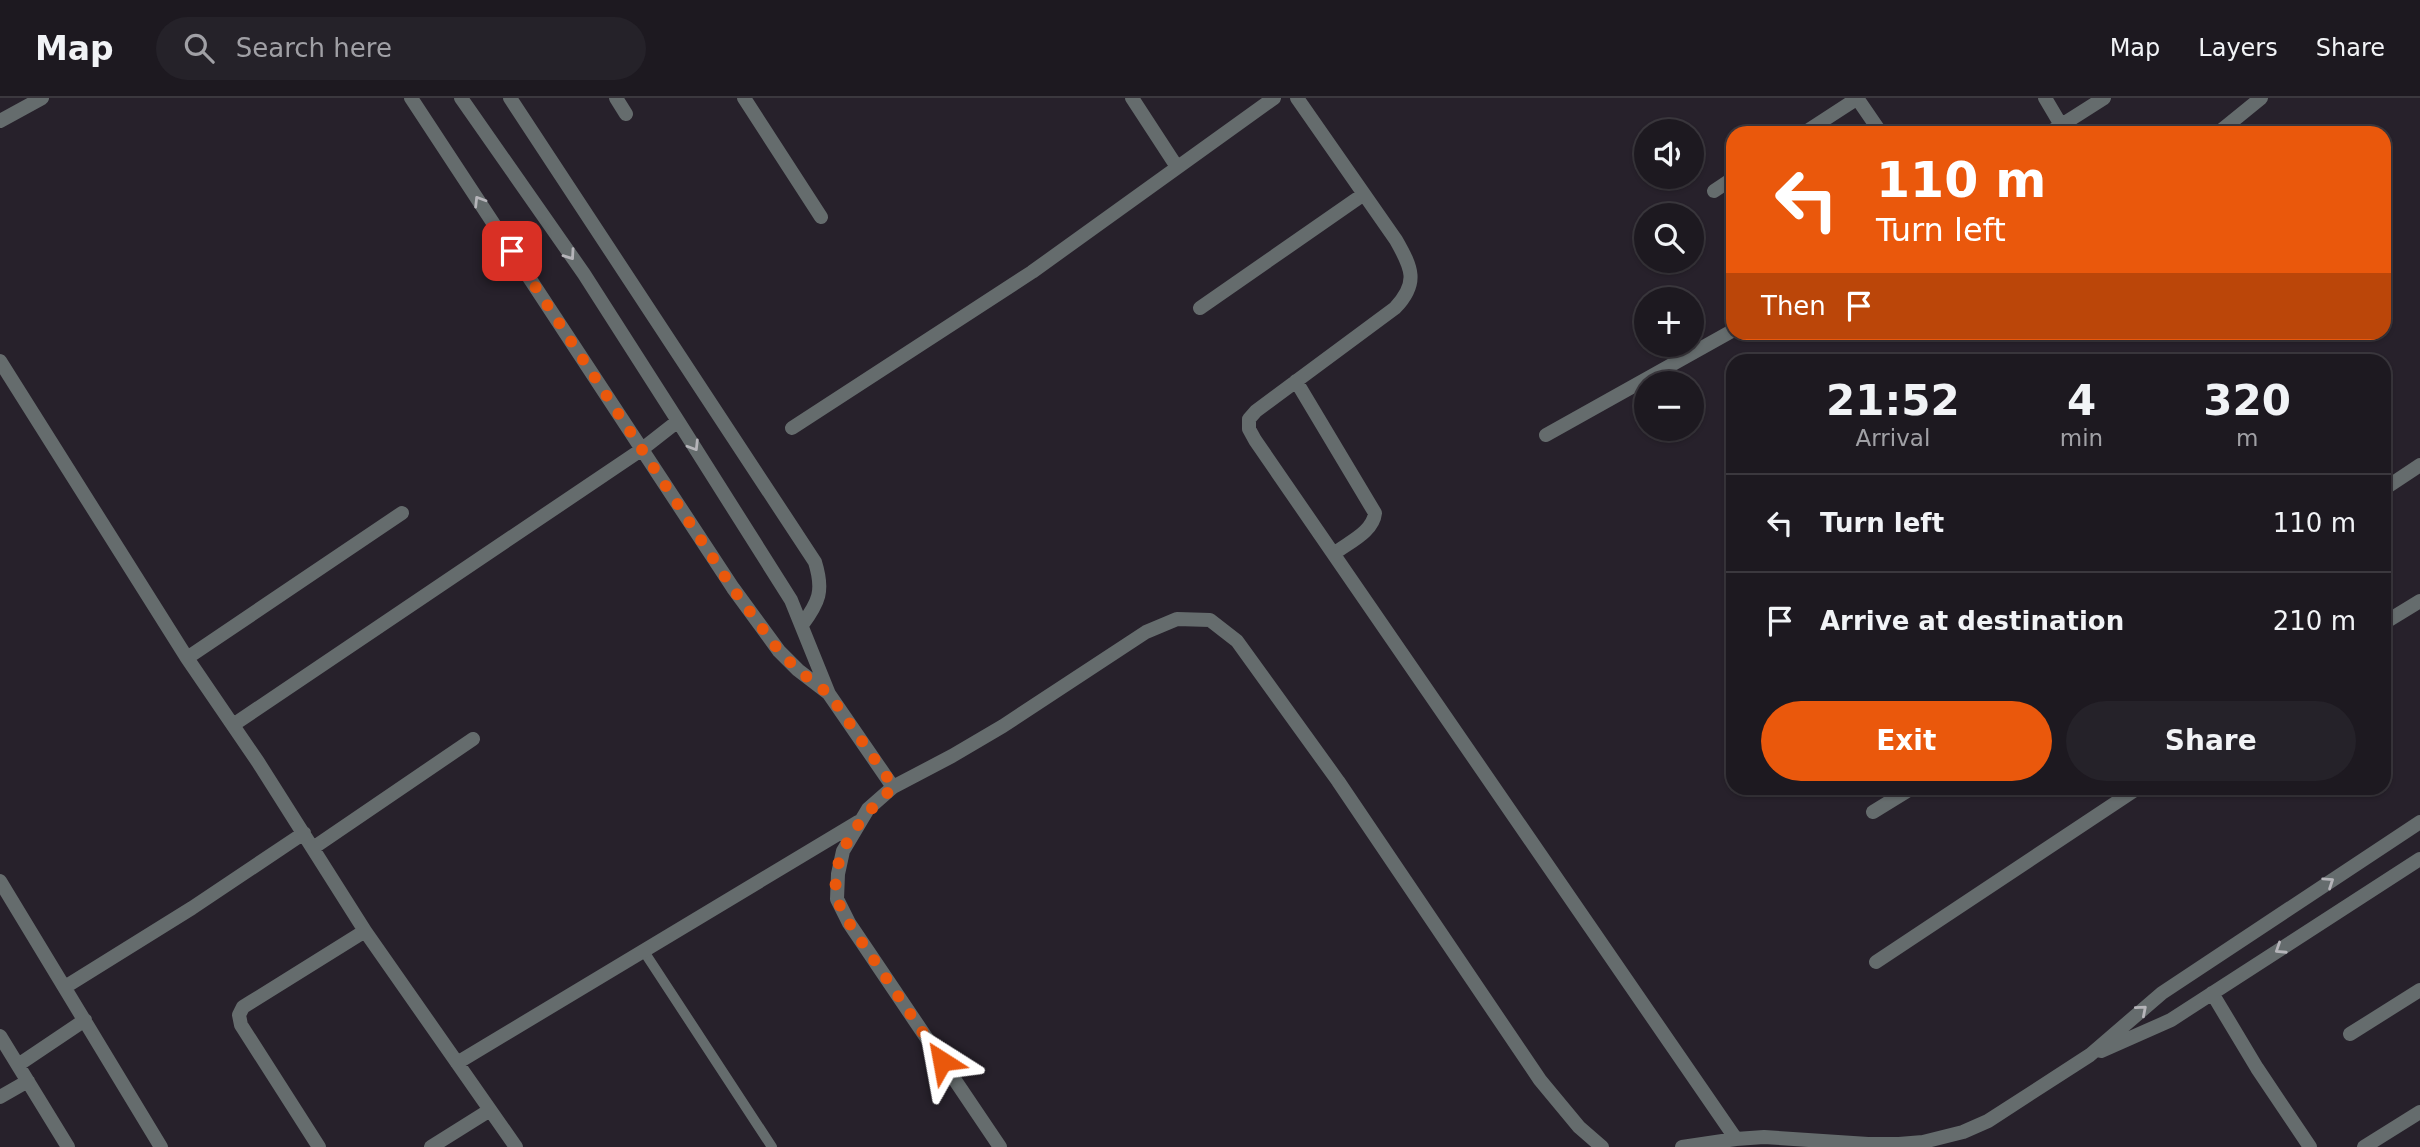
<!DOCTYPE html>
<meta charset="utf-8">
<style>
body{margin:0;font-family:"DejaVu Sans",sans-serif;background:#252229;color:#f1f3f6;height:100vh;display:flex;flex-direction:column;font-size:26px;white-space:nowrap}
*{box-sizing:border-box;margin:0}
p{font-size:23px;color:#a0a0a5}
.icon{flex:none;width:38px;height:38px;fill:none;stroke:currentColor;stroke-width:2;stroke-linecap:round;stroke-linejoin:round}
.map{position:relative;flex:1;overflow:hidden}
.panel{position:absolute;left:1726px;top:256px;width:665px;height:441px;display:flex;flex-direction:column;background:#1d1920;border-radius:21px;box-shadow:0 2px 5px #0004,0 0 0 2px #3b383e}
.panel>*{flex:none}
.top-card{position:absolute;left:1726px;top:28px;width:665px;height:214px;border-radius:21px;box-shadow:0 2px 5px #0004,0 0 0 2px #3b383e;background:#ea580c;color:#fff;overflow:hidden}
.buttons{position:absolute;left:1634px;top:21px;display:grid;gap:14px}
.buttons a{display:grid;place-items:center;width:70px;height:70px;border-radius:50%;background:#1d1920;box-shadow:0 2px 5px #0004,0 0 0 2px #3b383e;font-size:35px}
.pin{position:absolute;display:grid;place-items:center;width:60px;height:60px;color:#fff;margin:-30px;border-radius:14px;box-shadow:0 4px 10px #0006}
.me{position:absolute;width:77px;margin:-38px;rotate:326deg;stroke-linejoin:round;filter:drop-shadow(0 0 5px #0008)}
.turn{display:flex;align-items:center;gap:24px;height:147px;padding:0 35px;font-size:32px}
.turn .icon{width:91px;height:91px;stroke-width:2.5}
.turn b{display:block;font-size:49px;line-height:60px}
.then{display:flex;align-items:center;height:66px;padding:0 35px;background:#0003;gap:14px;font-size:26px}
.eta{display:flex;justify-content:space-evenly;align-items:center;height:119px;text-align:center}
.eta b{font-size:42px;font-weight:700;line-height:49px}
.cta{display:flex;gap:14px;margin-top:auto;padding:14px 35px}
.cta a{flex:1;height:80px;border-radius:42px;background:#ea580c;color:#fff;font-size:28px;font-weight:700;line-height:80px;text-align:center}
.cta a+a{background:#252229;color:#f1f3f6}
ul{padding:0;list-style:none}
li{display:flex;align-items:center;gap:21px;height:98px;padding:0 35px;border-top:2px solid #3b383e}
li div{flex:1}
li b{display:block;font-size:26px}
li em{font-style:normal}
header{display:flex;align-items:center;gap:42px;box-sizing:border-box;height:98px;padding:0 35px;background:#1d1920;border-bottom:2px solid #3b383e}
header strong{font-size:33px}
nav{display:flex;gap:38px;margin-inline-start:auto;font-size:24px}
.search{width:490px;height:63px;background:#252229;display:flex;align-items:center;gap:18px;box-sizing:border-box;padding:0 24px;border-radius:38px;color:#a0a0a5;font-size:26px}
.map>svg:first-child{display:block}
</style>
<header>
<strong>Map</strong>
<div class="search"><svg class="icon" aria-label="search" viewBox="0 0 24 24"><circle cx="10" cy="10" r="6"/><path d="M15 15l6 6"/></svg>Search here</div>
<nav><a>Map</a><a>Layers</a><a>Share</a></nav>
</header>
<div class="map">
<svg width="2420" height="1049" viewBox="0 0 2420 1049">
<rect width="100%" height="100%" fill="#27212b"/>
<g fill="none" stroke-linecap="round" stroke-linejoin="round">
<path stroke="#656c6d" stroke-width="10" d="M643 852 772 1049"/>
<path stroke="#656c6d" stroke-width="14" d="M411 0 733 490 779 553 798 572 828 595
M461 0 584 176 678 323 791 502 829 596 893 689 868 711 843 753 838 776 837 801 849 825 1000 1049
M510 0 815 464C824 493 819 504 802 527
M616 0 626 16
M744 0 821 119
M1132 0 1177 69
M1297 0 1396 142C1412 170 1419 185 1395 210L1256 313 1249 321V331L1255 342 1736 1041
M1857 0 1881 35
M2045 0 2061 27
M1804 35 1858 0
M2049 35 2104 0
M2218 35 2261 0
M1714 93 1732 81
M1200 210 1364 96
M0 263 187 560 258 664 365 833 516 1049
M1296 283 1375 415C1373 434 1349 444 1335 455
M792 330 1032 174 1274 0
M1546 337 1732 233
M2384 391 2420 367
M2384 525 2420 503
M187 560 402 415
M233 627 641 352 678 323
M893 689 952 658 1003 628 1146 534 1177 521 1210 522 1237 543 1338 683 1540 982 1579 1029 1602 1049
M1873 714 1912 690
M313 750 473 641
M0 783 161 1049
M1876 864 2138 690
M65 889 192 810 304 735
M2212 895 2257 970 2310 1049
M2350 936 2420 892
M0 938 68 1049
M2101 953 2171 922 2420 761
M457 965 858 724
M18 967 85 922
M0 999 28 983
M319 1049 241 927 239 917 243 909 251 904 365 833
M431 1049 490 1012
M1682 1049 1736 1041 1764 1039 1868 1046H1899L1923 1044 1963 1034 1988 1023 2090 957 2162 895 2420 724
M2364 1049 2420 1014"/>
<path stroke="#656c6d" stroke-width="14" d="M0 23 42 0"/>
</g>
<defs><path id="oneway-chevron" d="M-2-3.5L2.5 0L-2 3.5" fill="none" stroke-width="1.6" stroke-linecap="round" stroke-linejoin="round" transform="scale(1.75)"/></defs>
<g stroke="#b5b4b9">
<use href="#oneway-chevron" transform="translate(479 103) rotate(-122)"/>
<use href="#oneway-chevron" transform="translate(570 157) rotate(55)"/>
<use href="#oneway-chevron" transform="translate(694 348) rotate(58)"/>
<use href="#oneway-chevron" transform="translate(2329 784) rotate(-34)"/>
<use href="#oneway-chevron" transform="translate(2280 851) rotate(147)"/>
<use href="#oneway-chevron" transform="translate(2142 912) rotate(-41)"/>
</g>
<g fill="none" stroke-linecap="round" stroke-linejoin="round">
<path stroke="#ea580c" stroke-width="12" stroke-dasharray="0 21.6" d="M512 153 733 491 779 553 798 572 829 596 894 689C864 715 828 756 837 800 839 808 845 817 849 825L942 963"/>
</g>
</svg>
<div class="buttons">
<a><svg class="icon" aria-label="sound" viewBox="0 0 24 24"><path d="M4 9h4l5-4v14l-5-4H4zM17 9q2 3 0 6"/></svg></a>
<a><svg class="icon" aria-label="search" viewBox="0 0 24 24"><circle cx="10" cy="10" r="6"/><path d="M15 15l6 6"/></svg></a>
<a>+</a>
<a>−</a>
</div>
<div class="pin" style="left:512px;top:153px;background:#d93025"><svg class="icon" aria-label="arrive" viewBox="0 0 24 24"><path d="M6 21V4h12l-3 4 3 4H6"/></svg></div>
<svg class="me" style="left:942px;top:963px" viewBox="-20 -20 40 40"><path d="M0-17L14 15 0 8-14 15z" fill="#ea580c" stroke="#fff" stroke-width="4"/></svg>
<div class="top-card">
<div class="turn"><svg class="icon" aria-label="left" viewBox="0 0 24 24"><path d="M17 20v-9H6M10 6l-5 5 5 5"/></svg><div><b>110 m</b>Turn left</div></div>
<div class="then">Then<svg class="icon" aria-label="arrive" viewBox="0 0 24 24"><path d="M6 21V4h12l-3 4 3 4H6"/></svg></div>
</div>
<section class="panel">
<div class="eta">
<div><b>21:52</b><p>Arrival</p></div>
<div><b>4</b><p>min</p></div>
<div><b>320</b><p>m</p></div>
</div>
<ul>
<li><svg class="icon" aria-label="left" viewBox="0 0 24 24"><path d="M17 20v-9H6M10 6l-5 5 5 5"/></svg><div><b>Turn left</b></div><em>110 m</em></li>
<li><svg class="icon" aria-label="arrive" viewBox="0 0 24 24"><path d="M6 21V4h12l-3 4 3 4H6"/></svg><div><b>Arrive at destination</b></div><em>210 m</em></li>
</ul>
<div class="cta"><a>Exit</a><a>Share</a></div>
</section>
</div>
